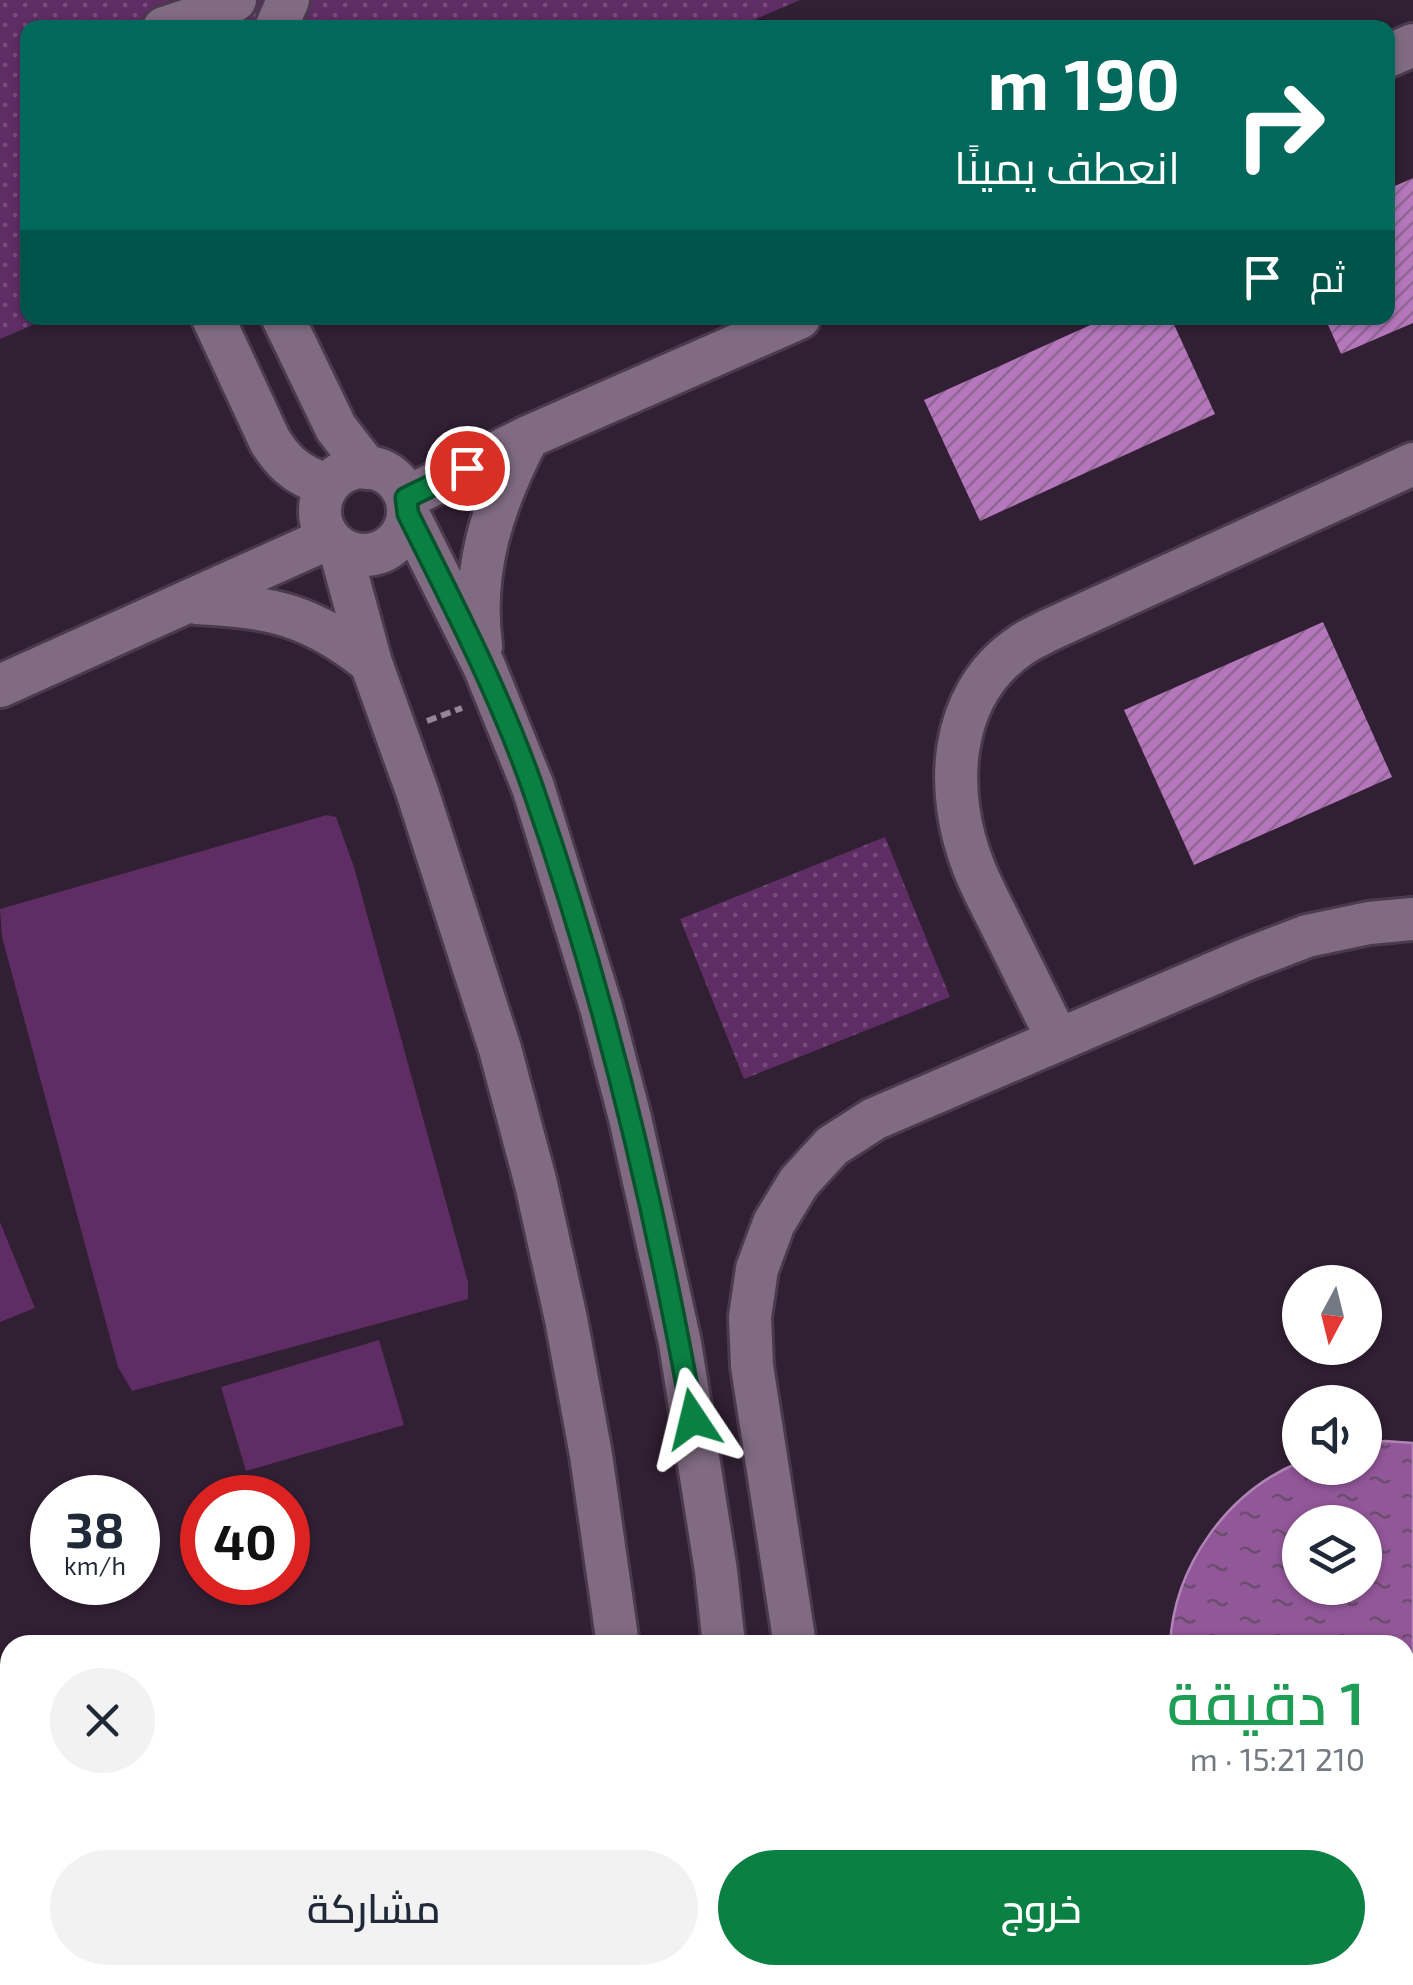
<!DOCTYPE html>
<html lang="ar">
<meta charset="utf-8">
<style>
body{margin:0;font-family:"Exo 2",Cairo,sans-serif;background:#f2f2f3;color:#1f2937;direction:rtl;height:100vh;display:flex;flex-direction:column;font-size:38px;white-space:nowrap}
*{box-sizing:border-box;margin:0}
p{font-size:32px;color:#747a83}
.icon{flex:none;width:55px;height:55px;fill:none;stroke:currentColor;stroke-width:2;stroke-linecap:round;stroke-linejoin:round}
.map{position:relative;flex:1;overflow:hidden;direction:ltr}
.drawer{position:absolute;left:0px;top:1635px;width:1415px;height:350px;display:flex;flex-direction:column;background:#fff;border-radius:30px 30px 0 0;box-shadow:0 2px 8px #0004;direction:rtl}
.drawer>*{flex:none}
.banner{position:absolute;left:20px;top:20px;width:1375px;height:305px;border-radius:20px;box-shadow:0 2px 8px #0004;direction:rtl;background:#00695c;color:#fff;overflow:hidden}
.needle{width:65px;rotate:187deg}
.tools{position:absolute;left:1282px;top:1265px;display:grid;gap:20px}
.tools a{display:grid;place-items:center;width:100px;height:100px;border-radius:50%;background:#fff;box-shadow:0 2px 8px #0004;font-size:50px}
.speed{position:absolute;left:30px;top:1475px;display:flex;gap:20px;font-size:50px;font-weight:700;text-align:center}
.speed>*{display:grid;place-content:center;width:130px;height:130px;border-radius:50%;background:#fff;box-shadow:0 2px 8px #0004;line-height:1}
.speed small{font-size:25px;font-weight:400}
.speed .limit{border:15px solid #d22;background:#fff;color:#111}
.pin{position:absolute;display:grid;place-items:center;width:85px;height:85px;color:#fff;margin:-42px;border:5px solid #fff;border-radius:50%;box-shadow:0 2px 10px #0007}
.me{position:absolute;width:110px;margin:-55px;rotate:350deg;stroke-linejoin:round;filter:drop-shadow(0 0 8px #0008)}
.turn{display:flex;align-items:center;gap:35px;height:210px;padding:0 50px;font-size:45px}
.turn .icon{width:130px;height:130px;stroke-width:2.5}
.turn b{display:block;font-size:70px;line-height:85px}
.then{display:flex;align-items:center;height:95px;padding:0 50px;background:#0003;gap:20px;font-size:38px}
.round{display:grid;place-items:center;flex:none;width:105px;height:105px;border-radius:52px;background:#f2f2f3}
.head{display:flex;align-items:center;justify-content:space-between;height:170px;padding:0 50px}
h1{font-size:60px;font-weight:600;line-height:75px;color:#1e9e55}
.cta{display:flex;gap:20px;margin-top:auto;padding:20px 50px}
.cta a{flex:1;height:115px;border-radius:60px;background:#0b8043;color:#fff;font-size:40px;font-weight:600;line-height:115px;text-align:center}
.cta a+a{background:#f2f2f3;color:#1f2937}
.map>svg:first-child{display:block}
</style>
<div class="map">
<svg width="1413" height="1985" viewBox="0 0 1413 1985">
<defs>
<pattern id="grass-dots" width="8" height="8" patternUnits="userSpaceOnUse" patternTransform="scale(2.5)"><rect width="8" height="8" fill="#5e2d64"/><path d="M2 2h.1M6 6h.1" fill="none" stroke="#764c7b" stroke-width="1.8" stroke-linecap="round"/></pattern>
<pattern id="water-ripples" width="26" height="14" patternUnits="userSpaceOnUse" patternTransform="scale(2.5)"><rect width="26" height="14" fill="#925799"/><path d="M2 4q2-2 4 0t4 0M15 11q2-2 4 0t4 0" fill="none" stroke="#6b4e6e"/></pattern>
<pattern id="building-hatch" width="6" height="6" patternUnits="userSpaceOnUse" patternTransform="scale(2.5)"><rect width="6" height="6" fill="#b577bc"/><path d="M-1 1l2-2M0 6l6-6M5 7l2-2" fill="none" stroke="#906694"/></pattern>
</defs>
<rect width="100%" height="100%" fill="#311f33"/>
<path fill="url(#grass-dots)" d="M0 0H800L735 28H28V318H49L0 339Z
M885 837 950 997 744 1079 680 919Z"/>
<path fill="#5e2d64" d="M327 815 336 817 354 867 468 1282V1299L132 1391 118 1367 2 937 0 909Z
M0 1222 35 1308 0 1322Z
M379 1340 404 1425 246 1471 221 1387Z"/>
<path fill="url(#water-ripples)" stroke="#b184b6" stroke-width="2.5" fill-rule="evenodd" d="M1385 1441 1413 1443V1816L1405 1820V1645H1170C1174 1566 1227 1492 1300 1462V1468H1365V1444ZM1300 1522H1365V1588H1300Z"/>
<path fill="url(#building-hatch)" d="M1413 178V323L1341 354 1325 318H1388V189Z
M1106 318H1171L1215 414 980 521 924 400Z
M1323 622 1392 777 1194 865 1124 710Z"/>
<g fill="none" stroke-linecap="round" stroke-linejoin="round">
<g stroke="#4a3b4c" stroke-width="48">
<path id="minor" d="M164 28 210 13 235 0
M276 28 288 0
M1388 56 1413 45
M213 318 270 441C282 460 294 472 314 480
M283 318 336 428 367 468
M320 511a44 44 0 1 1 88 0a44 44 0 1 1-88 0Z
M406 498 528 437 799 318
M408 514 484 666 533 787 601 1007 630 1118 680 1343 716 1571 724 1645
M340 549 371 663 417 791 500 1049 536 1184 566 1319 591 1455 618 1645
M196 603C270 606 312 615 371 663
M481 646C471 570 493 504 528 437
M0 686 329 538
M1058 1040C1041 1005 1024 971 1007 937 996 914 983 891 974 868 944 793 947 696 1020 646 1028 640 1038 636 1047 631L1413 464
M795 1645 752 1366 750 1317 757 1269 774 1223 799 1182 832 1146 874 1119 1247 959 1307 936 1369 923 1413 919
M0 1873 10 1897
M43 1975 47 1985
M680 1975 684 1985
M799 1975 804 1985
M904 1975 912 1985"/>
</g>
<path stroke="#958697" stroke-width="6" stroke-dasharray="10 5" stroke-linecap="butt" d="M427 721 462 708
M1405 1858 1413 1854"/>
<use href="#minor" stroke="#816b83" stroke-width="42"/>
</g>
<g fill="none" stroke-linecap="round" stroke-linejoin="round">
<g stroke="#07532c" stroke-width="25">
<path id="route" d="M467 468 406 498 408 514C453 604 500 694 533 789 605 994 655 1206 693 1419"/>
</g>
<use href="#route" stroke="#0b8043" stroke-width="18"/>
</g>
</svg>
<div class="tools">
<a><svg class="needle" viewBox="-14 -14 28 28"><path d="M0-13l5 13h-10z" fill="#e53935"/><path d="M0 13l5-13h-10z" fill="#747a83"/></svg></a>
<a><svg class="icon" aria-label="sound" viewBox="0 0 24 24"><path d="M4 9h4l5-4v14l-5-4H4zM17 9q2 3 0 6"/></svg></a>
<a><svg class="icon" aria-label="layers" viewBox="0 0 24 24"><path d="M12 4l9 5-9 5-9-5zM3 14l9 5 9-5"/></svg></a>
</div>
<div class="speed"><div>38<small>km/h</small></div><div class="limit">40</div></div>
<div class="pin" style="left:467px;top:468px;background:#d93025"><svg class="icon" aria-label="arrive" viewBox="0 0 24 24"><path d="M6 21V4h12l-3 4 3 4H6"/></svg></div>
<svg class="me" style="left:693px;top:1419px" viewBox="-20 -20 40 40"><path d="M0-17L14 15 0 8-14 15z" fill="#0b8043" stroke="#fff" stroke-width="4"/></svg>
<div class="banner">
<div class="turn"><svg class="icon" aria-label="right" viewBox="0 0 24 24"><path d="M7 20v-9h11M14 6l5 5-5 5"/></svg><div><b>190 m</b>انعطف يمينًا</div></div>
<div class="then">ثم<svg class="icon" aria-label="arrive" viewBox="0 0 24 24"><path d="M6 21V4h12l-3 4 3 4H6"/></svg></div>
</div>
<section class="drawer">
<div class="head"><div><h1>1 دقيقة</h1><p>210 m · 15:21</p></div><a class="round"><svg class="icon" aria-label="close" viewBox="0 0 24 24"><path d="M6 6l12 12M18 6L6 18"/></svg></a></div>
<div class="cta"><a>خروج</a><a>مشاركة</a></div>
</section>
</div>
